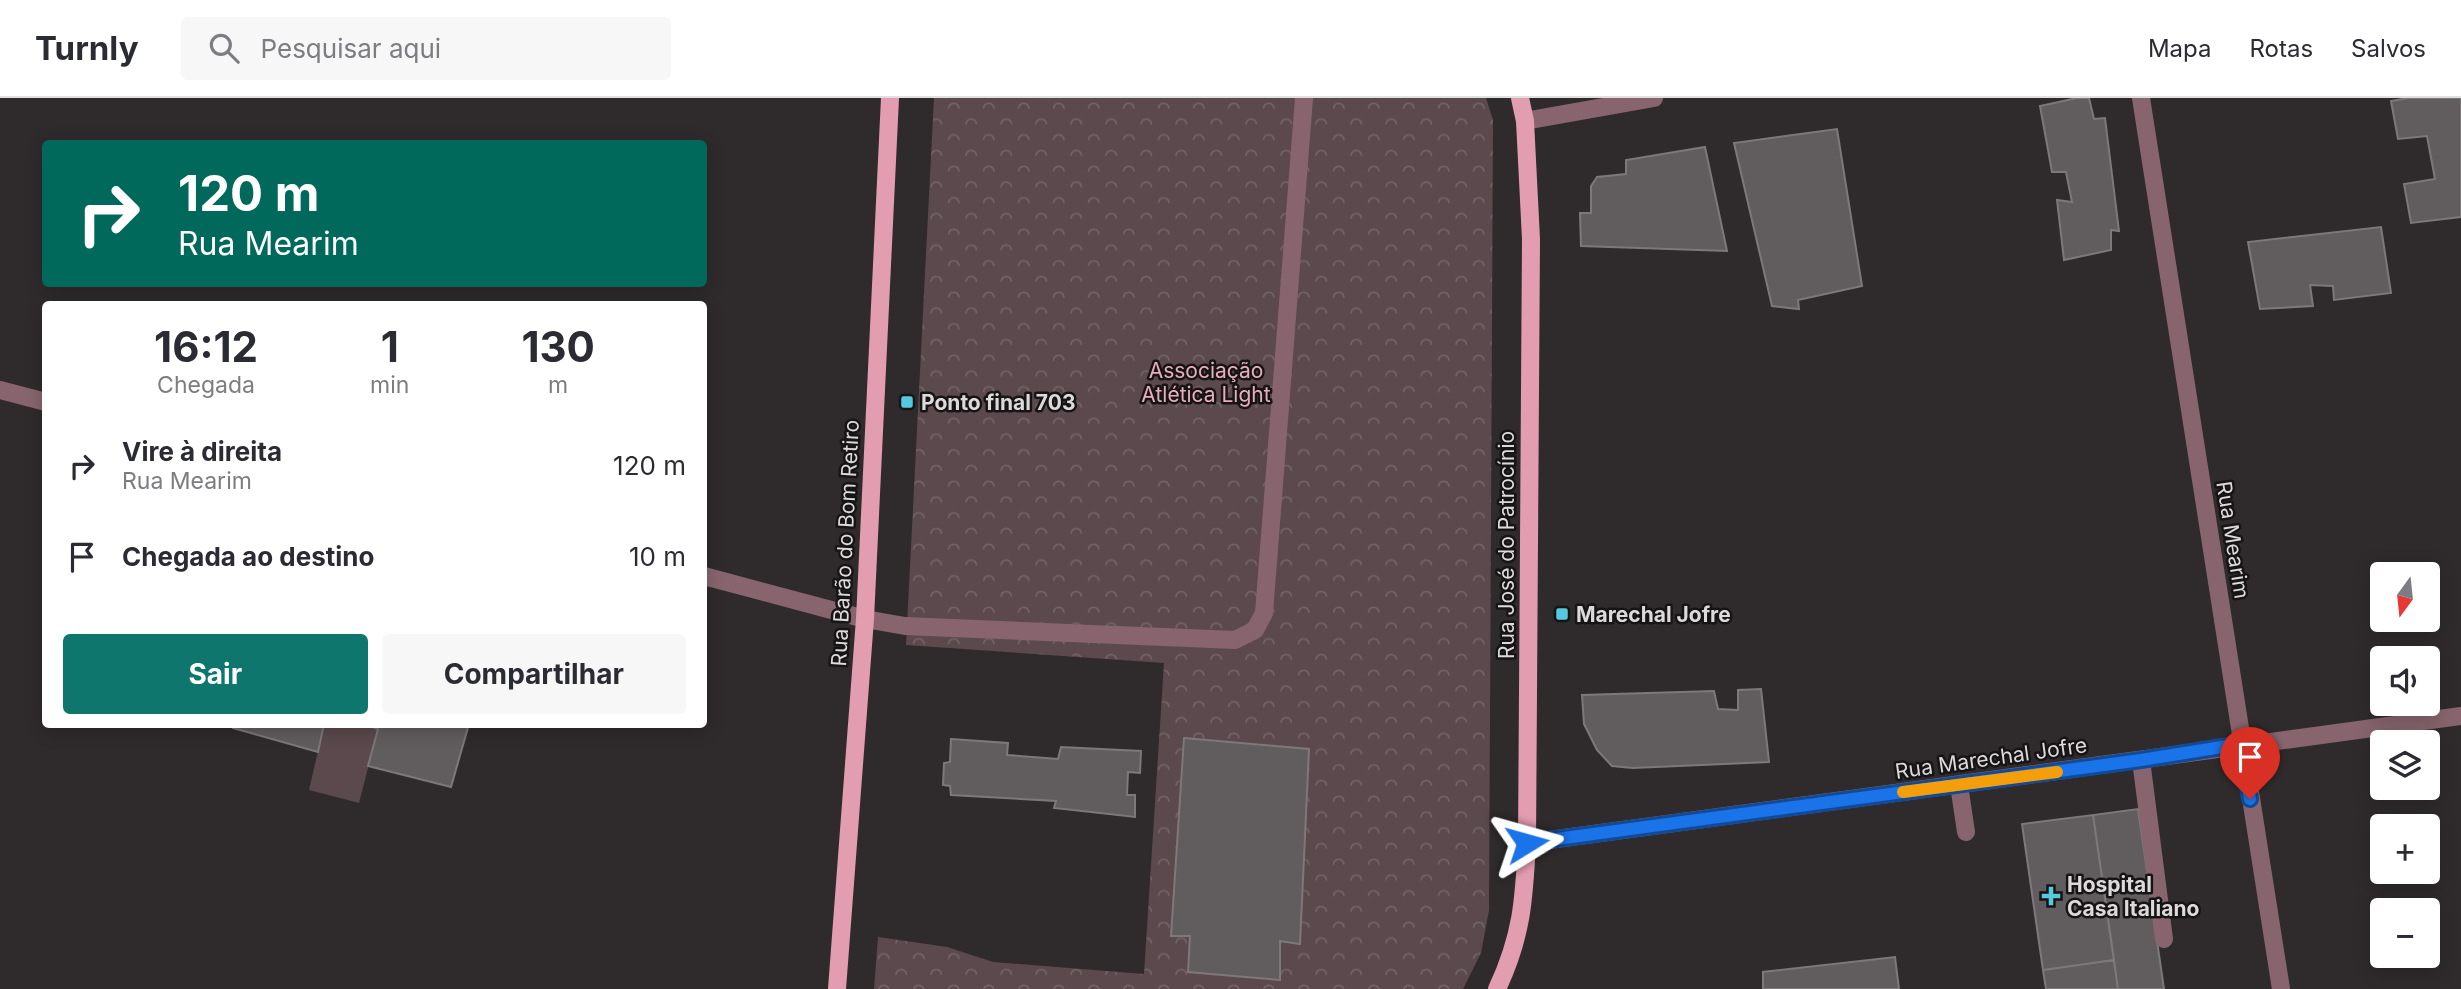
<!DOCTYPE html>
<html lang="pt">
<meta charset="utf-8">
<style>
body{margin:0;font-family:Inter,sans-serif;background:#f7f7f7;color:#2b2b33;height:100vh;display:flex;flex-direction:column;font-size:26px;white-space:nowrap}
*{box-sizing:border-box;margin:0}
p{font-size:23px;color:#7c7c81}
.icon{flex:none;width:38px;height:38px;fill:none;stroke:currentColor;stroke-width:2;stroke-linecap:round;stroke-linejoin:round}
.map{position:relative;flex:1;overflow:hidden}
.sheet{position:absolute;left:42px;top:203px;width:665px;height:427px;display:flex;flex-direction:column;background:#fff;border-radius:7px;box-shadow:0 4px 18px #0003}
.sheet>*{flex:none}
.top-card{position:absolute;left:42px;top:42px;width:665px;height:147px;border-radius:7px;box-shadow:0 4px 18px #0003;background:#00695c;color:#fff;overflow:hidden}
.needle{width:46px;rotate:195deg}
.controls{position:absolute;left:2370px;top:464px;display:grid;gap:14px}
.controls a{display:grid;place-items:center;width:70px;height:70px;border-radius:7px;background:#fff;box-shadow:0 4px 18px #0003;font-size:35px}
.pin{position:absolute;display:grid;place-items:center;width:60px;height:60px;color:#fff;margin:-72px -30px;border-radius:50% 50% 50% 0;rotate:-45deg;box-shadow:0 0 7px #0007}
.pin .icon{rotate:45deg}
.me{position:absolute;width:77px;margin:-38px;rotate:82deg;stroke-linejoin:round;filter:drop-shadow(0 0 5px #0008)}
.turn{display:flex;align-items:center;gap:24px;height:147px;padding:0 21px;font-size:32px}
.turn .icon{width:91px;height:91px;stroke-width:2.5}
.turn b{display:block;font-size:49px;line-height:60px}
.eta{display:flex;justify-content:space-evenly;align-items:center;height:119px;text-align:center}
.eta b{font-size:42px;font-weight:700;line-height:49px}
.button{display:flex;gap:14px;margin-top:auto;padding:14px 21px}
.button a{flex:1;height:80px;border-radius:7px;background:#0f766e;color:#fff;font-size:28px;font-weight:700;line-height:80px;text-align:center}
.button a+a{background:#f7f7f7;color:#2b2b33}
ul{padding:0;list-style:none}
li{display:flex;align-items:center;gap:21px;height:91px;padding:0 21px}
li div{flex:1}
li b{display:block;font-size:26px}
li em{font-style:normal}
header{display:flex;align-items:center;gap:42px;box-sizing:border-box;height:98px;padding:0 35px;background:#fff;border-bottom:2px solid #e1e1e2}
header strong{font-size:33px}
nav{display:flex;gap:38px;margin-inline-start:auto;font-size:24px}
.search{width:490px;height:63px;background:#f7f7f7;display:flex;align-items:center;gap:18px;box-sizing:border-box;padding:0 24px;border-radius:7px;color:#7c7c81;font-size:26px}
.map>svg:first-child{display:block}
</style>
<header>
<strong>Turnly</strong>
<div class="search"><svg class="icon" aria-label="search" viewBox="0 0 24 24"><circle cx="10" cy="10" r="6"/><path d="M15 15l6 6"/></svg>Pesquisar aqui</div>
<nav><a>Mapa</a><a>Rotas</a><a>Salvos</a></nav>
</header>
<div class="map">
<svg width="2461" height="891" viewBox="0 0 2461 891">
<defs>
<pattern id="forest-crowns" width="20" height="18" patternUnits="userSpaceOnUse" patternTransform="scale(1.75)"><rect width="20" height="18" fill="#5b494d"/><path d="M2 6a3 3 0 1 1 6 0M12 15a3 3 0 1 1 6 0" fill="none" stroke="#726366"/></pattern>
</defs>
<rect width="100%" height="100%" fill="#2f2b2c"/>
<path fill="#5b494d" d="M324 627H364L378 631 359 705 309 692Z"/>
<path fill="url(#forest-crowns)" d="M934 0H1486L1493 22 1489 812 1481 855 1463 891H874L878 839 947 849 993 864 1144 876 1164 565 906 547Z"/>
<path fill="#615d5e" stroke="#7d7879" stroke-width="2" d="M2077 0H2089L2094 21 2105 20 2119 133 2111 132V152L2064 162 2057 102 2072 104 2066 74H2052L2040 8Z
M2408 0H2461V119L2411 125 2404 86 2435 81 2427 38 2398 41 2391 3Z
M1837 31 1862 188 1798 202 1799 211 1772 208 1734 45Z
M1705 49 1727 153 1581 148 1580 115H1591V88L1597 79 1626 76V62Z
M2381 129 2391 195 2334 202 2333 188 2310 187 2313 208 2260 211 2248 144Z
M1761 591 1769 664 1633 670 1612 668 1597 652 1584 626 1582 597 1714 593 1718 611 1738 612V592Z
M234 626H324L318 654 233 630Z
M364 626H469L451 689 368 668 378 631Z
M1184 640 1309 651 1300 846 1280 843V882L1188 874 1190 838H1171Z
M951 641 1008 645 1007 657 1058 661 1061 649 1141 653 1140 675 1128 674 1127 697H1135V719L1054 710 1056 703 951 697 950 688 943 687 944 665 950 664Z
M2138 711 2164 891H2118L2093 717Z
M2093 717 2114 862 2043 872 2022 726Z
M1895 859 1899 891H1763V874Z
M2114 862 2118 891H2046L2043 872Z"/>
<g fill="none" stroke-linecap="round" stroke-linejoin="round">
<path stroke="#88656e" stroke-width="18" d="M2141 0 2281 891
M1525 23 1654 0
M0 292 46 304
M704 478 865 521 905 528 1235 542 1255 532 1264 515 1304 0
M2141 662 2164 841
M1959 687 1966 734
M1527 745 2461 618"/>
<path stroke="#e39db0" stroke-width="18" d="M837 891 865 521 890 0
M1497 891C1522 838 1524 802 1527 745L1531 141 1525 23 1520 0"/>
</g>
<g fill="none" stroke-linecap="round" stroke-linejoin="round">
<g stroke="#114b97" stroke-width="18">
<path id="route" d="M1527 745 2141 662 2241 646 2250 701"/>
</g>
<use href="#route" stroke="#1a73e8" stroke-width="12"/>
<path stroke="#f59e0b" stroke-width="12" d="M1903 694 2057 674"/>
</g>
<g fill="#55cadf" stroke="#161414" stroke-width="2.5">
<rect x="900" y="297" width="14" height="14" rx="3.5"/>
<rect x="1555" y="509" width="14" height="14" rx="3.5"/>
<path d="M2047.5 787.5h7v7h7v7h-7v7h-7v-7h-7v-7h7z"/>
</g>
<g text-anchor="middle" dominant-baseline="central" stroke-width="5" stroke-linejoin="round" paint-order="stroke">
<g font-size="21" fill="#e8adbd" stroke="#161414">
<text x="1206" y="272">Associação<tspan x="1206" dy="24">Atlética Light</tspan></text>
</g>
<g font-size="21" font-weight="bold" fill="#dcdada" stroke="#161414" text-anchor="start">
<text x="921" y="304">Ponto final 703</text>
<text x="1576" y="516">Marechal Jofre</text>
<text x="2067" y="786">Hospital<tspan x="2067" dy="24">Casa Italiano</tspan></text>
</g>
<g font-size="21" fill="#dcdada" stroke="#161414">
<text transform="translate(2233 442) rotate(81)">Rua Mearim</text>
<text transform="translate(845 445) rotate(-87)">Rua Barão do Bom Retiro</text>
<text transform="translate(1506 447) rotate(-90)">Rua José do Patrocínio</text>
<text transform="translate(1991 660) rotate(-8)">Rua Marechal Jofre</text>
</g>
</g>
</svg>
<div class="controls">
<a><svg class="needle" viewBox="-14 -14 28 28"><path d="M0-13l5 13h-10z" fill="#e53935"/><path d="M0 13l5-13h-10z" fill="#7c7c81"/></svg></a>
<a><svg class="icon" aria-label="sound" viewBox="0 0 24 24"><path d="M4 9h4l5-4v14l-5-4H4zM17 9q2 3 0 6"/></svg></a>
<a><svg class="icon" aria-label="layers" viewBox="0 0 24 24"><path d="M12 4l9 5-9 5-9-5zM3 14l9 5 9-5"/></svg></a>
<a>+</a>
<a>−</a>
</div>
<div class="pin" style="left:2250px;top:701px;background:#d93025"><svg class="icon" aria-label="arrive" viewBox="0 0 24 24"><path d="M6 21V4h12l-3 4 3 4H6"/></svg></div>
<svg class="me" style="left:1527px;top:745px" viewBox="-20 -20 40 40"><path d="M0-17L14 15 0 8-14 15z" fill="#1a73e8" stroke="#fff" stroke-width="4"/></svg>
<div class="top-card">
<div class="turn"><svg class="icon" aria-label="right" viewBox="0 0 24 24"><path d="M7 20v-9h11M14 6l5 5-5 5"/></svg><div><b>120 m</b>Rua Mearim</div></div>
</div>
<section class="sheet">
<div class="eta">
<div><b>16:12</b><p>Chegada</p></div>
<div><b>1</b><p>min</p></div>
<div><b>130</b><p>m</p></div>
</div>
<ul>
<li><svg class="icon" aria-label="right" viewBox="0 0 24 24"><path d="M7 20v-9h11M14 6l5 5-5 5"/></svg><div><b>Vire à direita</b><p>Rua Mearim</p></div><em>120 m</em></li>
<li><svg class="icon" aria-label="arrive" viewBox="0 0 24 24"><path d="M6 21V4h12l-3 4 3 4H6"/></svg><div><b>Chegada ao destino</b></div><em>10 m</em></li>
</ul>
<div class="button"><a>Sair</a><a>Compartilhar</a></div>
</section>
</div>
